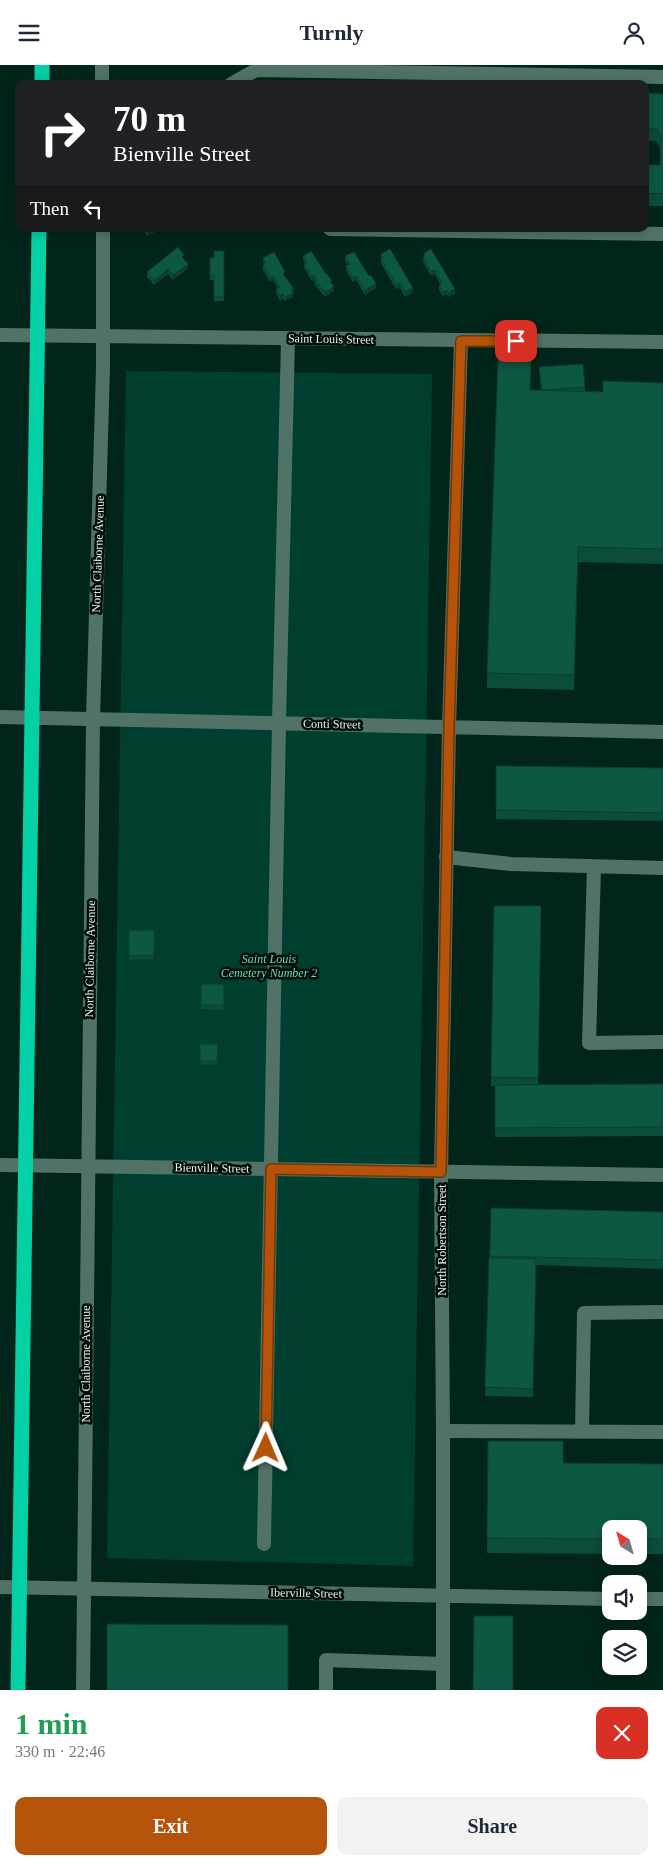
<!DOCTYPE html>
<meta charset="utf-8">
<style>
body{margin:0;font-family:"Times New Roman",serif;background:#f2f2f3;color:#1f2937;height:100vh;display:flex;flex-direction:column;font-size:19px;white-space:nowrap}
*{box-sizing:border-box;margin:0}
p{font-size:16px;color:#747a83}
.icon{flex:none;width:28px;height:28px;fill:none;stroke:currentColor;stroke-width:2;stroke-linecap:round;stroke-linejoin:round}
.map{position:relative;height:1625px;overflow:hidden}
.panel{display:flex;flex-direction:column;background:#fff;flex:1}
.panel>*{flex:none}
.top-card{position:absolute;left:15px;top:15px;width:634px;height:152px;border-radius:10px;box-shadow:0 2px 12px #0003;background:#202124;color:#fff;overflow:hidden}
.needle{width:32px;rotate:323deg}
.tools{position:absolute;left:602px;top:1455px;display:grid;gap:10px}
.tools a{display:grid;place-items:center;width:45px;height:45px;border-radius:10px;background:#fff;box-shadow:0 2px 12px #0003;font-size:25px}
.pin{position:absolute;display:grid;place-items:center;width:42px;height:42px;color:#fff;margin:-21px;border-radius:10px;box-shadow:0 2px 8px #0006}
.me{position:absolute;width:55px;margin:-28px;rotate:1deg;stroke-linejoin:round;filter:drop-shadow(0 0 4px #0008)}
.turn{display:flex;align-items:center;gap:18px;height:105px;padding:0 15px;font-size:22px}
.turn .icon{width:65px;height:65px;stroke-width:2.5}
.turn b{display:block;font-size:35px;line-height:42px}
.then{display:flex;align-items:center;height:48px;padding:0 15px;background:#0003;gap:10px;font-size:19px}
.round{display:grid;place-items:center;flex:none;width:52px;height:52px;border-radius:10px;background:#f2f2f3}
.headline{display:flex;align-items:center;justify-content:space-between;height:85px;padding:0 15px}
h1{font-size:30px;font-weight:800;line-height:38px;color:#1e9e55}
.primary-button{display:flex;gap:10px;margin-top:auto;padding:10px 15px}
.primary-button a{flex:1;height:58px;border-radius:10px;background:#b45309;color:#fff;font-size:20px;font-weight:800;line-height:58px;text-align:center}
.primary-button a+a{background:#f2f2f3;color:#1f2937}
header{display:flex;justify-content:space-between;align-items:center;height:65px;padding:0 15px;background:#fff;font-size:22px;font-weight:800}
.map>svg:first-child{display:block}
</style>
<header><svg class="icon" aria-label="menu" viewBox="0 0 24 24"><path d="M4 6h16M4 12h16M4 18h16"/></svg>Turnly<svg class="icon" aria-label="person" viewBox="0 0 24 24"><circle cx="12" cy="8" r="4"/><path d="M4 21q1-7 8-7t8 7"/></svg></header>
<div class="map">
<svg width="663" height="1625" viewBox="0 0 663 1625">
<rect width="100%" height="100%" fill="#02251b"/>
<path fill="#003f30" d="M126 306 432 309 413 1501 107 1493Z"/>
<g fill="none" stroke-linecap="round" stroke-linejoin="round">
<path stroke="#517367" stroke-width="14" d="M231 19 256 5 663 12
M330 164 663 169
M446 792 511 799 663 803
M594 802 589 978 663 977
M443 1366 663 1367
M582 1367 584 1248 663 1247
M264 1479 279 658 288 274
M326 1625V1595L443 1599"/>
<path stroke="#517367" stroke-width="14" d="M0 270 663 277
M0 652 663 667
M0 1522 611 1534
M639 1534H663
M443 1625V1366L441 1107 449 662 461 276"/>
<path stroke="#517367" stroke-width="14" d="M0 1100 663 1110"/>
<path stroke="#517367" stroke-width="14" d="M102 0V19
M83 1625 93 654 103 302V164"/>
<path stroke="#03d0a4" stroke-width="15" d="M42 19V0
M18 1625 39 164"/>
</g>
<path fill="#0b4c3b" d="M645 28 663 29V141H645V100H660V83L656 76H645Z
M143 164H161L147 171Z
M224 186V236H214V215H210V193H214Z
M424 188 455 229 448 232 447 229 443 232 439 224V220L440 219 435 209 431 211 423 197Z
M381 189 413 227 405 232 400 223 396 224 381 198Z
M303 191 332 219 334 226 325 232 315 220 314 215 312 216 304 203V199L305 198 303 195Z
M345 191 369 211 376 223 365 230 356 215 353 217 346 205V201L348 200 345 196Z
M263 193 285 212 294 228 293 229V232L285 236 283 234 280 236 276 228V224L278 223 273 215 270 217 263 205V200H264L263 197Z
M184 195 188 203 173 215 168 209 154 220 147 212V207Z
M539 302 585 322V326L603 327 663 318V499L578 497 574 625 487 623V608L531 325H541Z
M496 701 663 703V756L496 754Z
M494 841H541L538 1019H663V1071L495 1072V1021H491Z
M129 865H154V894L129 895Z
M201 919H224V945L201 944Z
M200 979H218L217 1000H200Z
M491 1143 663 1147V1204L536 1200 533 1332 485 1331Z
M488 1376 563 1398 663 1399V1489H639V1464H611V1489L487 1488Z"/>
<path fill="#093e30" d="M153 164H161L147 171V167Z
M188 199V203L173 215V210Z
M168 204V209L154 220V216Z
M435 205V209L431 211V207Z
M314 210V215L312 216V212Z
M273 211V215L270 217V213Z
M356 211V215L353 217V213Z
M400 218V223L396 224V220Z
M376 219V223L365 230V225Z
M334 222V226L325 232V227Z
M413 223V227L405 232V227Z
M294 224 293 232 285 236V232L291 225Z
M455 224V229L448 232V228Z
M447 225V229L443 232V227Z
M283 229V234L280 236V231Z
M578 482V497L574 625V610Z"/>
<path fill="#0d5845" stroke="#093e30" d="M645 28 663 29V129L645 128V100H660L661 71 656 64H645Z
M145 164H153L147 167Z
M178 182 184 190 182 192 188 199 173 210 168 204 154 216 147 207Z
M390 184 413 223 405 227 400 218 396 220 381 194 383 193 381 189Z
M431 184 455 224 448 228 447 225 443 227 439 220 442 218 435 205 431 207 423 193 425 191 424 188Z
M214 186H224V232H214V210H210V193H214Z
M311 186 326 209H327L332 216H330L334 222 325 227 315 216 317 215 314 210 312 212 304 199 307 197 303 191Z
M274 187 285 207 283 209 294 224 291 225 293 228 285 232 283 229 280 231 276 224 280 222 273 211 270 213 263 200 266 199 263 193Z
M354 187 369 211 371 210 376 219 365 225 356 211 353 213 346 201 350 199 345 191Z
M498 292 531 293 530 325 603 327V316L663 318V484L578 482 574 610 487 608Z
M583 299 585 322 542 325 539 302Z
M496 701 663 703V748L496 745Z
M494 841H541L538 1013 491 1012Z
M129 865H154V890L129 891Z
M201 919H224V940H201Z
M200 979H218L217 996H200Z
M663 1019V1062L495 1063V1020Z
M491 1143 663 1147V1195L490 1191Z
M489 1193 536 1194 533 1324 485 1322Z
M488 1376H563V1398L663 1399V1474H639V1464H611V1474L487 1473Z
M474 1551H513V1625H473Z
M107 1559 288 1560V1625H107Z"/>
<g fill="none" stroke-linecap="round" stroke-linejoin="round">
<g stroke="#753606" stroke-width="12">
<path id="route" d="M266 1383 271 1104 441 1107 449 662 461 276H516"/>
</g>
<use href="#route" stroke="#b45309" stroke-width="9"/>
</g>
<g text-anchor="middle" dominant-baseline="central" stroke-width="5" stroke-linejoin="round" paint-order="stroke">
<g font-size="12" fill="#e3f6ef" stroke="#010b07">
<text transform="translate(331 274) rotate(1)">Saint Louis Street</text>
<text transform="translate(98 489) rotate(-88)">North Claiborne Avenue</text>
<text transform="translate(332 659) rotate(1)">Conti Street</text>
<text transform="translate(90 894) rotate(-89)">North Claiborne Avenue</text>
<text transform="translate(212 1103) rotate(1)">Bienville Street</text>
<text transform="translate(442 1175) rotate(-90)">North Robertson Street</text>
<text transform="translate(86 1299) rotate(-90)">North Claiborne Avenue</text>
<text transform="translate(306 1528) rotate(1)">Iberville Street</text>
</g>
<g font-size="12" font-style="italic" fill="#63e1bb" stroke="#010b07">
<text x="269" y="894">Saint Louis<tspan x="269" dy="14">Cemetery Number 2</tspan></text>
</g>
</g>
</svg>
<div class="tools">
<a><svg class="needle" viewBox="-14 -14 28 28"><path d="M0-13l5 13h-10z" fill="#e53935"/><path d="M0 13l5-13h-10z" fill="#747a83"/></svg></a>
<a><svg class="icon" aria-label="sound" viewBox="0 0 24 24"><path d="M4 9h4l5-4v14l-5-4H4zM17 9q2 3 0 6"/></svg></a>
<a><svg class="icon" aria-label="layers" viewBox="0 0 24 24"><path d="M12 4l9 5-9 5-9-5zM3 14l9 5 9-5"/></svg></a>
</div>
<div class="pin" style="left:516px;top:276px;background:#d93025"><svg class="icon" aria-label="arrive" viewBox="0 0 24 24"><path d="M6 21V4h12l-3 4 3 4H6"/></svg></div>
<svg class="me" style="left:266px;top:1383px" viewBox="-20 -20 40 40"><path d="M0-17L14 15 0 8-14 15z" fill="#b45309" stroke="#fff" stroke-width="4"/></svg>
<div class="top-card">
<div class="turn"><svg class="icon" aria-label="right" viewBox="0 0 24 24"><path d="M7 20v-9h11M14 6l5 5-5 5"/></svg><div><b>70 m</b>Bienville Street</div></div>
<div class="then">Then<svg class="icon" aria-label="left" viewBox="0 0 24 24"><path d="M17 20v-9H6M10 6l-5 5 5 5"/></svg></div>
</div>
</div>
<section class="panel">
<div class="headline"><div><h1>1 min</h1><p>330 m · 22:46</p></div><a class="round" style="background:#d93025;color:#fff"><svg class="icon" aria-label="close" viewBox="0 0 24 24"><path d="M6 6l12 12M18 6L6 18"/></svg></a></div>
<div class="primary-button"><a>Exit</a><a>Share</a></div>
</section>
